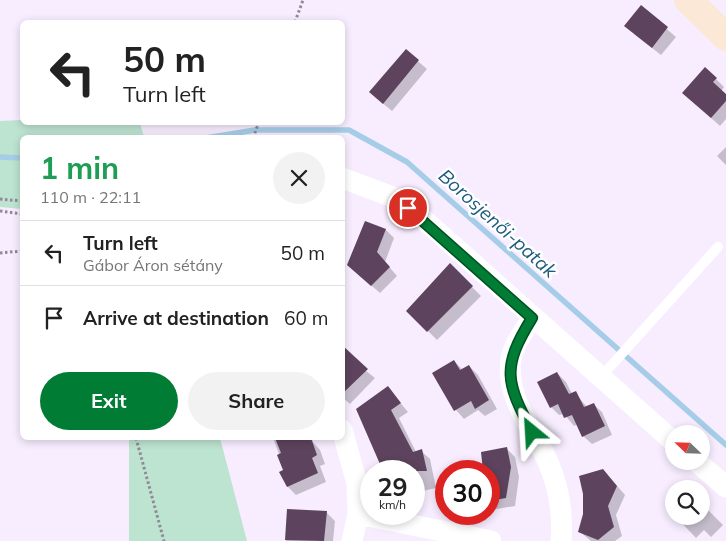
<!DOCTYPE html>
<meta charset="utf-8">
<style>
body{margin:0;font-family:Mulish,sans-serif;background:#f2f2f2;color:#222;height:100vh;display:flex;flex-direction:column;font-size:19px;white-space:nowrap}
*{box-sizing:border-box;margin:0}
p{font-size:16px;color:#767676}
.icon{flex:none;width:28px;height:28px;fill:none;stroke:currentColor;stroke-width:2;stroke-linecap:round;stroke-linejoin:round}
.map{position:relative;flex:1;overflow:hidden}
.panel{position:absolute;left:20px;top:135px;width:325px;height:305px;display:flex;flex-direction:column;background:#fff;border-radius:8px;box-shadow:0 2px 8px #0003}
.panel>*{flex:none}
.guide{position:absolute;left:20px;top:20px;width:325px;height:105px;border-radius:8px;box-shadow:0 2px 8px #0003;background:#fff;color:#222;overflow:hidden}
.needle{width:32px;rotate:293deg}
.buttons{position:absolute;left:665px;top:425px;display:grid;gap:10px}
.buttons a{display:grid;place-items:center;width:45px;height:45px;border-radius:50%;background:#fff;box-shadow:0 2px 8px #0003;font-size:25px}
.speed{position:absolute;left:360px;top:460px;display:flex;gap:10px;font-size:25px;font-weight:700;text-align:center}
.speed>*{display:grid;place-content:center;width:65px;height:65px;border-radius:50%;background:#fff;box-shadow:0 2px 8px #0003;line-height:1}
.speed small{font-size:12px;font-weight:400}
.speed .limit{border:8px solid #d22;background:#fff;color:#111}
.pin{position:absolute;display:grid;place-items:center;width:42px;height:42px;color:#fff;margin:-21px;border:2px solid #fff;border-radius:50%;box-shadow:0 1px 5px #0007}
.me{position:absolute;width:55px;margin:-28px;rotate:333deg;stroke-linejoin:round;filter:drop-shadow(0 0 4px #0008)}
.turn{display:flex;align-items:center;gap:18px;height:105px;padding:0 20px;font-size:22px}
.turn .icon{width:65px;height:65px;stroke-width:2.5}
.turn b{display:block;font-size:35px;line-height:42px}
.round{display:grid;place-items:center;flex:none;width:52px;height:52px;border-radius:26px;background:#f2f2f2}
.head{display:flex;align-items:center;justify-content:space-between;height:85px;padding:0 20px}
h1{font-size:30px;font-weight:700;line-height:38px;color:#1e9e55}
.action{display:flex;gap:10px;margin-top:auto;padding:10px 20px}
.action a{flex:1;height:58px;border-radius:30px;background:#007c34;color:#fff;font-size:20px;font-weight:700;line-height:58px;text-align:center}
.action a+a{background:#f2f2f2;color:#222}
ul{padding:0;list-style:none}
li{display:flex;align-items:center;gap:15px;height:65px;padding:0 20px;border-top:1px solid #e0e0e0}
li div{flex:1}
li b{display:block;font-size:19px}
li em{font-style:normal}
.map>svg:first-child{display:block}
</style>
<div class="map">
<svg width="726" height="541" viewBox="0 0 726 541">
<rect width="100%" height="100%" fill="#f7edff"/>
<path fill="#bde3d1" d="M22 120V122L140 123 144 137 22 138V209L0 207V121Z
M129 438H220L247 541H129Z"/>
<path fill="#0003" d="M641 7 676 37 661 55 634 34Z
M406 51 427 69 392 111 380 101Z
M716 79 724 87 721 91 726 95V119L720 126 692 101Z
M726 147V165L717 156Z
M365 223 386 230 394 238 385 262 397 276 380 293 357 273Z
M450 265 481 296 437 340 408 311Z
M342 352 375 378 350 404 342 397Z
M454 361 463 370 469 366 478 375 497 409 485 416 478 410 464 419 456 410 433 373Z
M557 373 566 382 572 394 575 393 587 407 593 404 602 412 612 435 592 444 583 436 578 424 574 426 564 414 559 415 551 407Z
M388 388 408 412 399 418 416 452 421 451 430 459 436 488 414 493V471H371V485L369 471 383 468Z
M273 438H316L312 441 320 450 325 464 320 466 326 482 296 495 288 487 281 472 285 470Z
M507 449 515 457 519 477 515 506 491 510 489 508V471L481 469Z
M611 479 625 495 616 515 622 536 615 541H591L580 532 584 514Z
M701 503 723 525 711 537 704 530 696 538 676 517 701 516Z
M288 510 326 512 335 521 333 541H286Z"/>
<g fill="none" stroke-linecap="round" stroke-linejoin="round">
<path stroke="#a6cde7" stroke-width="5.5" d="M206 138 255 130H349L407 162 726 445
M0 157 22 158"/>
</g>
<path fill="#5d435d" d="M641 5 668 27 652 48 624 26Z
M406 49 419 60 383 104 369 92Z
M705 67 717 78 713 82 726 94V101L711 118 682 93Z
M365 221 386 229 377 252 390 267 371 286 347 265Z
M450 263 473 286 427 332 406 311Z
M342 345 368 369 342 394Z
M454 360 460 370 469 365 489 400 475 409 471 401 454 411 432 373Z
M557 372 569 394 576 391 584 407 594 403 605 426 582 437 572 415 564 418 558 404 550 408 537 382Z
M388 386 401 403 391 410 413 452 422 449 427 471H383L356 409Z
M275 438H311L317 455 312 458 318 473 287 487 279 472 283 470 277 455 281 453Z
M507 447 511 467 506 498 489 501V471H483L481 452Z
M603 469 617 486 608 506 614 527 598 540 578 532 583 514V494L579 476Z
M287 509 327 511 324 541 285 540Z"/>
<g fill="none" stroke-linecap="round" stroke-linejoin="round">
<path stroke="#918998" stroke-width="3" stroke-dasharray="2.5 2.5" stroke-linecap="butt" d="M295 22 303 0
M253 138 259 122
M0 199 22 201
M0 211 22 214
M0 253 22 251
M136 438 164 541"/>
<path stroke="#fff" stroke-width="10" d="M600 378 718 247"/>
<path stroke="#fff" stroke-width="21" d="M342 178 393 197 422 218 674 442
M532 318C525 330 513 345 511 359 505 397 533 429 548 462 559 487 563 514 561 541
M342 430 357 483 358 514 352 541
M696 461 726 487
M358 514 491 541"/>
<path stroke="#fce8d6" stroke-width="28" d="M688 0 726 37"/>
</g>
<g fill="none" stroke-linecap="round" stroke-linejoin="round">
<g stroke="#005122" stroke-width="12">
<path id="route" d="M408 208 532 318C501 368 506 382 532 432"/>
</g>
<use href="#route" stroke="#007c34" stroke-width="9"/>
</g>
<g text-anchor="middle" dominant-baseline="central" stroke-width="5" stroke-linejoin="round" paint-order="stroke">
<g font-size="19" font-style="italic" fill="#1c5c7f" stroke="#fff">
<text transform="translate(498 223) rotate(42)">Borosjenői-patak</text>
</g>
</g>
</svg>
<div class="buttons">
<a><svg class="needle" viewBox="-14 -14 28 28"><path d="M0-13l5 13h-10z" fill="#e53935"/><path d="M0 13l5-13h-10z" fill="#767676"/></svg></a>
<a><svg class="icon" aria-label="search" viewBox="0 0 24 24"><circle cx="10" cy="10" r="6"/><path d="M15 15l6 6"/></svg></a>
</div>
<div class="speed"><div>29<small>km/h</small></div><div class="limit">30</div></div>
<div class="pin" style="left:408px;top:208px;background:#d93025"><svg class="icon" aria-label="arrive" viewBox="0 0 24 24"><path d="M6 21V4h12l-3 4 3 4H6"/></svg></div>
<svg class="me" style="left:532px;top:432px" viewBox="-20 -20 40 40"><path d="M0-17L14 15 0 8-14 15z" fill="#007c34" stroke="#fff" stroke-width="4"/></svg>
<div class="guide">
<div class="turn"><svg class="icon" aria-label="left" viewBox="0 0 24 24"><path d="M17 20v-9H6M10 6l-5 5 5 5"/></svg><div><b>50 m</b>Turn left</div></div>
</div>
<section class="panel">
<div class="head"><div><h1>1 min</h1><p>110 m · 22:11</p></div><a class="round"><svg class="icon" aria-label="close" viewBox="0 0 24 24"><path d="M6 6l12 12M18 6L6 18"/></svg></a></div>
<ul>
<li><svg class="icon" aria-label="left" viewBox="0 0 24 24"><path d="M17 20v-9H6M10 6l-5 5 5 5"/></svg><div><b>Turn left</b><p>Gábor Áron sétány</p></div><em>50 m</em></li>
<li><svg class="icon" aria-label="arrive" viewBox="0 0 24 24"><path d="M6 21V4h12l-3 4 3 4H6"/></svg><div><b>Arrive at destination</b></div><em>60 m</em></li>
</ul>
<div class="action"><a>Exit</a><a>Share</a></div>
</section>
</div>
